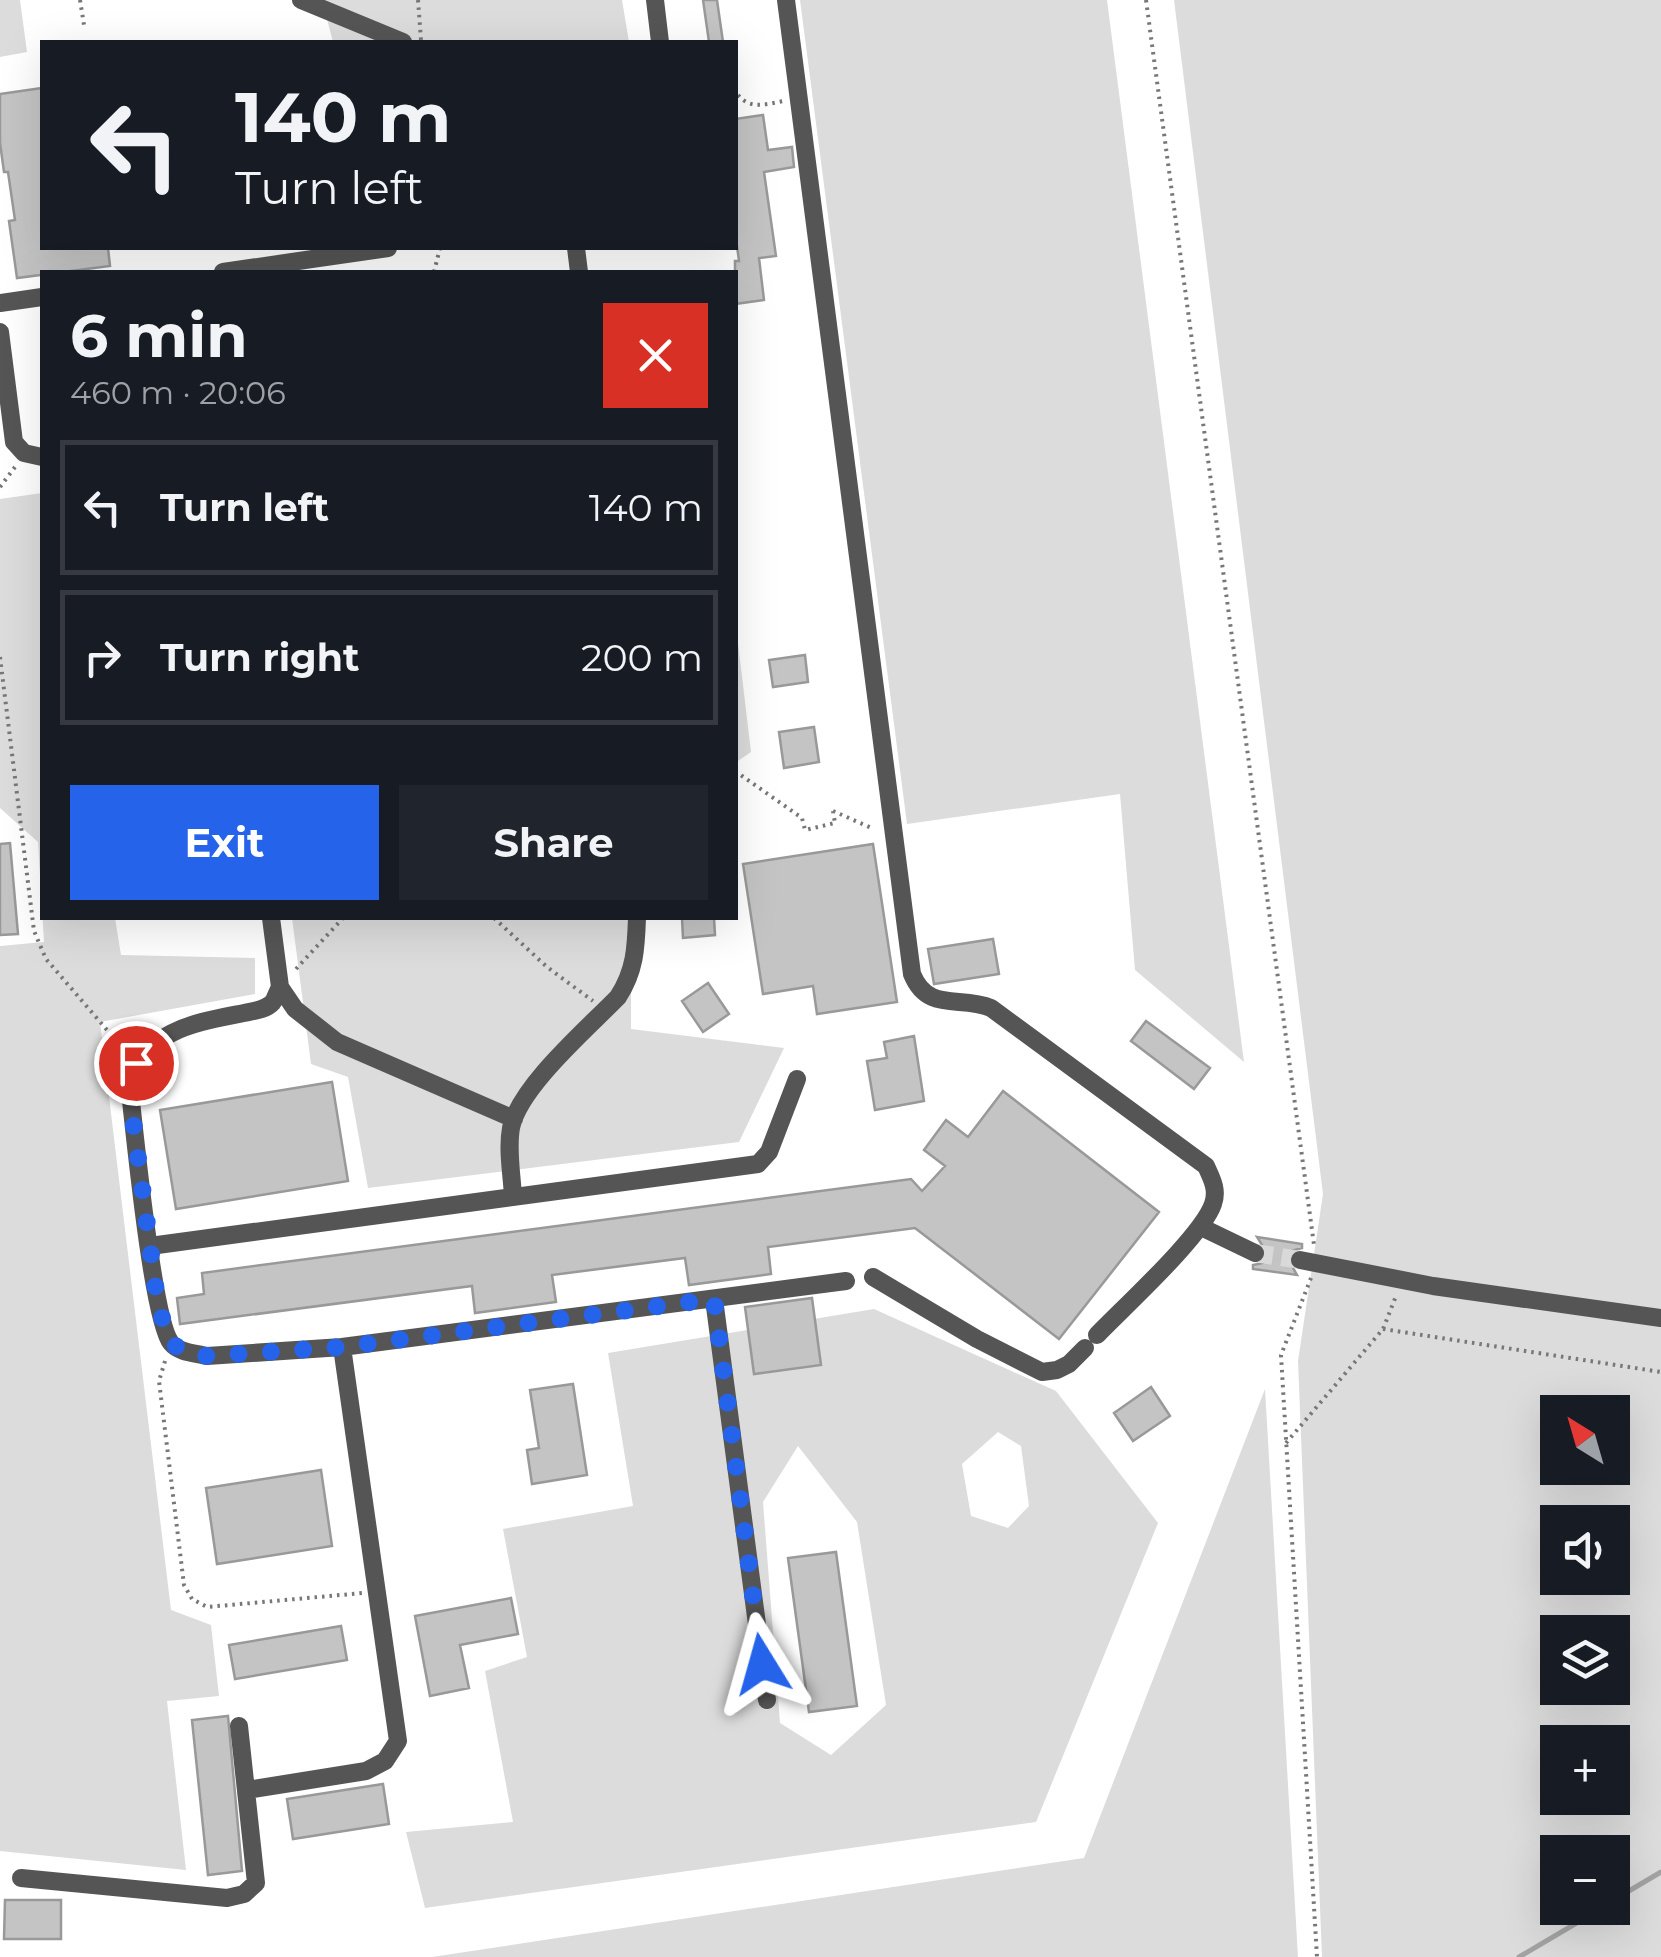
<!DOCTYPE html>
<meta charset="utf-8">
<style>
body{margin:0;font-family:Montserrat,sans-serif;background:#20242c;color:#f1f3f6;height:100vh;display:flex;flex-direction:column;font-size:38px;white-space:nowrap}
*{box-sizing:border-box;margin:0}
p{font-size:32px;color:#9ea1a6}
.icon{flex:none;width:55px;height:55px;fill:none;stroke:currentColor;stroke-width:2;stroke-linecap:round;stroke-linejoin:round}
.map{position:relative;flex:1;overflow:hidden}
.panel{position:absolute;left:40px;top:270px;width:698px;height:650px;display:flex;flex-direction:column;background:#171b24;border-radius:0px;box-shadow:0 10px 40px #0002}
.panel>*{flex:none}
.hud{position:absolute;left:40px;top:40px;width:698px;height:210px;border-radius:0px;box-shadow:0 10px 40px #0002;background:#171b24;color:#f1f3f6;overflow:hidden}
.needle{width:65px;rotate:323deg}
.fabs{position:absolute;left:1540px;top:1395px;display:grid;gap:20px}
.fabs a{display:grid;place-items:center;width:90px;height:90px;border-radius:0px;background:#171b24;box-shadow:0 10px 40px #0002;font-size:50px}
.pin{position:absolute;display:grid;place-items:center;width:85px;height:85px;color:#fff;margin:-42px;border:5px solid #fff;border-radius:50%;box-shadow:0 2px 10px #0007}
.me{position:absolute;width:110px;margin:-55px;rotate:352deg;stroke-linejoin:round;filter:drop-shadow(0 0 8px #0008)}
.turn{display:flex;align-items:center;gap:35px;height:210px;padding:0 30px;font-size:45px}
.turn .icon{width:130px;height:130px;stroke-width:2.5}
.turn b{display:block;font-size:70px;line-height:85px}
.round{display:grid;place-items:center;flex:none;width:105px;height:105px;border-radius:0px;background:#20242c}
.overview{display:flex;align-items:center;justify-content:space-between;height:170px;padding:0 30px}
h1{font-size:60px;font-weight:700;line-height:75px}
.button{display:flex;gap:20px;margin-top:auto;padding:20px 30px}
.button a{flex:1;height:115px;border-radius:0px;background:#2563eb;color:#fff;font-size:40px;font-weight:700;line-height:115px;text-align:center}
.button a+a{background:#20242c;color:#f1f3f6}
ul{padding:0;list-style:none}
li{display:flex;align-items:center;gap:30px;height:135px;margin:0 20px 15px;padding:0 10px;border:5px solid #363941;border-radius:0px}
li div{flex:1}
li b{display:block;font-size:38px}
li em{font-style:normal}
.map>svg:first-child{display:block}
</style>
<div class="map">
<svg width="1661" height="1957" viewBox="0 0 1661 1957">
<rect width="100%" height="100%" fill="#fff"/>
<path fill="#dcdcdc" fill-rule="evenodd" d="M0 0H20L27 52 0 57Z
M322 0H622L629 42H333Z
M800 0H1107L1244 1062 1135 970 1120 794 907 824Z
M1174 0H1661V1957H1322L1298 1361 1323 1194ZM1558 1412H1612V1468H1558ZM1558 1522H1612V1578H1558ZM1558 1632H1612V1688H1558ZM1558 1742H1612V1798H1558ZM1558 1852H1612V1908H1558Z
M42 493V918H115L121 955 255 958V994L100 1022 171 1610 211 1625 219 1696 167 1701 186 1870 0 1851V946L44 942 38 842 0 808V499Z
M735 618 751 752 735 763Z
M292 918H631V1029L784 1048 739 1142 368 1188 348 1077 311 1064Z
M874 1309 1056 1391 1158 1523 1036 1822 425 1908 406 1832 513 1822 485 1671 527 1657 503 1529 633 1506 608 1353ZM998 1432 1021 1446 1029 1506 1008 1528 971 1516 962 1464ZM798 1446 857 1522 886 1705 831 1755 780 1723 763 1502Z
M1265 1389 1298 1957H432L1084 1858Z"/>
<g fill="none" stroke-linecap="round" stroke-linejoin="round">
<path stroke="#a3a3a3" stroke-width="5" d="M1612 1901 1661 1872
M1519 1957 1602 1908"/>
</g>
<path fill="#c4c4c4" stroke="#999" stroke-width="2.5" d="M703 0H717L723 42H709Z
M42 88V248H108L110 266 17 278 9 221 15 220 8 172H4L0 143V94Z
M763 115 768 150 792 147 794 167 764 172 776 256 759 258 764 300 735 304V261H739L735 231V119Z
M805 655 808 682 773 687 769 660Z
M814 727 819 762 784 768 779 732Z
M10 843 18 934 0 935V844Z
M873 844 897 1002 817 1014 813 986 763 994 743 864Z
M682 918H714L715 935 683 938Z
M993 939 999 974 934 984 928 949Z
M708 983 729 1014 703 1032 682 1001Z
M1146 1021 1210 1068 1194 1089 1131 1041Z
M914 1036 924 1101 875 1110 867 1061 887 1058 884 1042Z
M332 1082 348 1181 176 1209 160 1110Z
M1003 1091 1159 1212 1059 1339 915 1228 768 1247 771 1274 689 1285 685 1258 552 1275 556 1302 475 1313 472 1286 180 1324 177 1298 204 1294 202 1273 911 1179 922 1191 945 1166 924 1150 946 1120 968 1137Z
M1257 1237 1302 1244V1248L1291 1251 1288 1259 1297 1275 1253 1269V1265L1263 1263 1267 1253Z
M812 1298 821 1365 754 1374 745 1307Z
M573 1384 587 1475 532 1484 527 1450 539 1448 530 1390Z
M1151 1387 1170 1416 1133 1441 1114 1413Z
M321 1470 332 1546 217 1564 206 1488Z
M836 1552 857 1706 809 1712 788 1558Z
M511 1598 518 1634 460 1645 469 1688 430 1696 415 1616Z
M341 1626 347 1660 235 1679 229 1645Z
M228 1716 242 1871 208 1875 192 1720Z
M383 1784 389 1824 293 1839 287 1799Z
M5 1900H61V1939H4Z"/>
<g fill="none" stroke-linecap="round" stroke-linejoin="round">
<path stroke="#d9d9d9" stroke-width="18" stroke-dasharray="18 9" stroke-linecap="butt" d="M1255 1253 1300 1260"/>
<path stroke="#777" stroke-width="4" stroke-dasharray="2.5 5" stroke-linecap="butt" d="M80 0 84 25
M418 0 421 40
M1146 0 1314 1245
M738 95C750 110 766 104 784 101
M434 272 440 248
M0 487 15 467
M0 657 34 931 46 959 126 1052
M735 771 802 818 805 830 835 823 833 811
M833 811 874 829
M494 918 547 967 593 1001
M296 969 343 918
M1311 1278 1281 1355 1317 1957
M1383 1329 1661 1372
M165 1361 159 1381 184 1585 192 1599 207 1607 363 1593
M1286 1443 1383 1329 1396 1296"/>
<path stroke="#555" stroke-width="18" d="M301 0 403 42
M655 0 660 42
M786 0 912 974C928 1013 960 995 991 1008L1206 1166C1212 1179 1218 1190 1213 1204 1202 1236 1124 1307 1097 1335
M576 248 579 272
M223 272 388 248
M0 303 42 297
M0 332 14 442 24 453 42 457
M271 918 280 987 295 1009 337 1042 514 1119
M513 1197C512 1175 507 1150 511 1128 519 1087 588 1028 618 997 635 971 636 948 637 918
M1201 1227 1255 1253
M150 1246 758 1164 769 1152 797 1079
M1300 1260 1433 1286 1661 1318
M873 1277 977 1339 1042 1372 1057 1370 1069 1364 1085 1348
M714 1299 767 1700
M342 1347 846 1281
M247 1790 366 1771 385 1761 398 1741 342 1347 207 1356C196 1353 179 1353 171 1343 152 1319 134 1125 129 1083 148 1029 194 1023 244 1013 254 1011 266 1010 273 1002 274 1001 279 988 280 987
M21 1878 227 1898 244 1894 256 1883 239 1726"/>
</g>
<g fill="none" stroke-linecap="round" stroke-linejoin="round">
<path stroke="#2563eb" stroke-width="18" stroke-dasharray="0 32.4" d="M136 1063 128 1083 158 1306 171 1343 185 1352 207 1356 342 1347 714 1299 762 1664"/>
</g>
</svg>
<div class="fabs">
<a><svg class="needle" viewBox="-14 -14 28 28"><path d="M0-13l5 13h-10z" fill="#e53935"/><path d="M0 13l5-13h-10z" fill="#9ea1a6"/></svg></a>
<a><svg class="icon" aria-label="sound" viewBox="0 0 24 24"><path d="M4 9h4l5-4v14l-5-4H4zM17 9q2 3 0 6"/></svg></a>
<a><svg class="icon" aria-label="layers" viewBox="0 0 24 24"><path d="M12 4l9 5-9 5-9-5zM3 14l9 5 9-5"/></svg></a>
<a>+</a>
<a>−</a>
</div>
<div class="pin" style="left:136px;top:1063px;background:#d93025"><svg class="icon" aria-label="arrive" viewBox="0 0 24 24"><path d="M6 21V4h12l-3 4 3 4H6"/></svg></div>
<svg class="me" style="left:762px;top:1664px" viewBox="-20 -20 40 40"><path d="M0-17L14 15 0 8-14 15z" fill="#2563eb" stroke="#fff" stroke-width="4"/></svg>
<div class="hud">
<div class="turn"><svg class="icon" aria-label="left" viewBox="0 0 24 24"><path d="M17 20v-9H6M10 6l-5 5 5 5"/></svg><div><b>140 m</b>Turn left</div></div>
</div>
<section class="panel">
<div class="overview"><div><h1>6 min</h1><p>460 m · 20:06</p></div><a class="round" style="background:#d93025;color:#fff"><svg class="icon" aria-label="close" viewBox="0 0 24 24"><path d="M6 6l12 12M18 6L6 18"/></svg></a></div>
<ul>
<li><svg class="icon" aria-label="left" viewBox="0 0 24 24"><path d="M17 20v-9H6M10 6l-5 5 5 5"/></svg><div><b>Turn left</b></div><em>140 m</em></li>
<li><svg class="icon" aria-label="right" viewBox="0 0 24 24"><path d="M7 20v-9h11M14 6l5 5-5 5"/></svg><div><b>Turn right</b></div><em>200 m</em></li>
</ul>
<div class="button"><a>Exit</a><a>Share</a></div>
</section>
</div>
